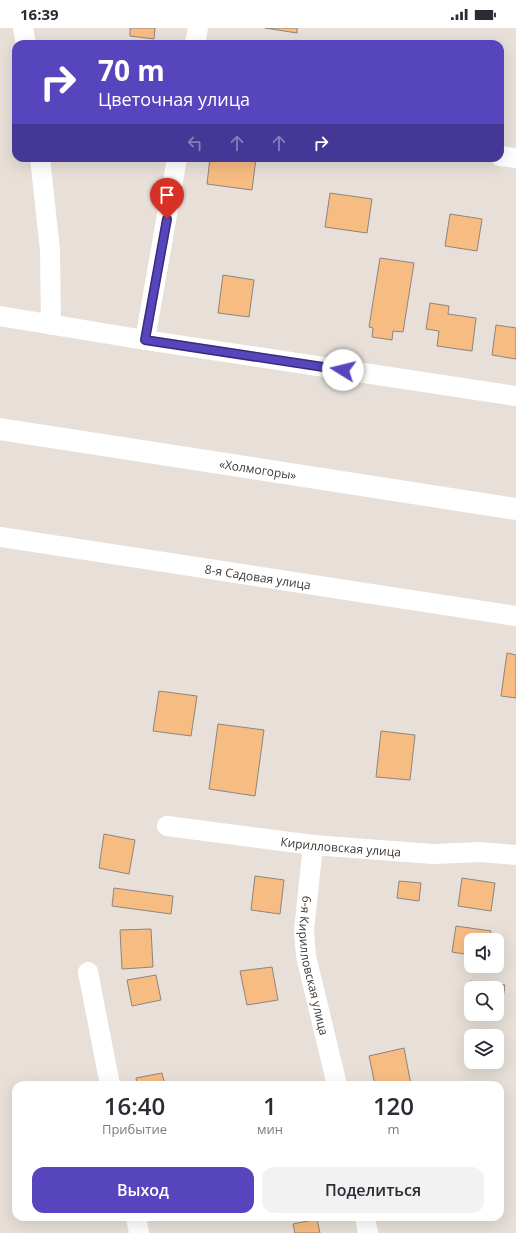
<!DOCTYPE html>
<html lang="ru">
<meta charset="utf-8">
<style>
body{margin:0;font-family:"Open Sans",sans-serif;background:#f2f2f3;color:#2b2b33;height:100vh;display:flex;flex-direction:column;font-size:15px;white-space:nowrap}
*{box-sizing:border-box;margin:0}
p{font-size:13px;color:#7c7c81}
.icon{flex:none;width:22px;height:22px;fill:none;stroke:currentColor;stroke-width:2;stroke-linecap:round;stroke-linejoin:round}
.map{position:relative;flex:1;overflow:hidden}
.sheet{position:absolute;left:12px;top:1053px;width:492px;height:140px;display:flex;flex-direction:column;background:#fff;border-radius:12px;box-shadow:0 4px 16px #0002}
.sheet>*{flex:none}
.guide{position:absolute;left:12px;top:12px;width:492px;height:122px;border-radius:12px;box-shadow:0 4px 16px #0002;background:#5645bc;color:#fff;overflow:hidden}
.controls{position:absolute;left:464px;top:905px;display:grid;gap:8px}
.controls a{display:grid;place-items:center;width:40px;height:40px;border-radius:8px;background:#fff;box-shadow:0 4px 16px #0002;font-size:20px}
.pin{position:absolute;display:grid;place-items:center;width:34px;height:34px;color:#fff;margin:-41px -17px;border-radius:50% 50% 50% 0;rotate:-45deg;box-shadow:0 0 4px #0007}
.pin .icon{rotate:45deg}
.me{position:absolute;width:44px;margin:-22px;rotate:279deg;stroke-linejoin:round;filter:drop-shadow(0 0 3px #0008)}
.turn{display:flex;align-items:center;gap:14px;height:84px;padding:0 20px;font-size:18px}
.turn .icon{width:52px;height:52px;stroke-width:2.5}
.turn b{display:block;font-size:28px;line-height:34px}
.lanes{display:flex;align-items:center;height:38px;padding:0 20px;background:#0003;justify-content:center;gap:20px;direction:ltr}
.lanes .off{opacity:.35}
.eta{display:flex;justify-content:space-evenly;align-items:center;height:68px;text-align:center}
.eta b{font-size:24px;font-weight:600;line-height:28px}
.button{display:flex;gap:8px;margin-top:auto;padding:8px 20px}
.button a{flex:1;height:46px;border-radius:12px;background:#5645bc;color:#fff;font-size:16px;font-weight:600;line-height:46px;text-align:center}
.button a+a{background:#f2f2f3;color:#2b2b33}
.status{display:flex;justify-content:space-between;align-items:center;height:28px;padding:0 20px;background:#fff;direction:ltr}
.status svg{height:11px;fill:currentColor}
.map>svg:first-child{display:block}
</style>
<div class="status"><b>16:39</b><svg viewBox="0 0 49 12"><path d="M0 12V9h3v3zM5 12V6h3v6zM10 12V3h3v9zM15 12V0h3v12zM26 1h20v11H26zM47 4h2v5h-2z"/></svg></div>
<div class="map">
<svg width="516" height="1205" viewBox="0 0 516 1205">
<rect width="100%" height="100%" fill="#e7dfd8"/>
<path fill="#f7bc82" stroke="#8c857f" d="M130 0H155L154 11 130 8Z
M265 0H297V5Z
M210 130H256L252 162 207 156Z
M330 165 372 171 367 205 325 199Z
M450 186 482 191 477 223 445 218Z
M380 230 414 235 403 304 393 303 392 312 372 309 373 300 369 299Z
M223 247 254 252 249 289 218 285Z
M430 275 449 278 448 286 476 290 472 323 437 318 439 303 426 301Z
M496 297 516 300V331L492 327Z
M507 625 516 627V670L501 668Z
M159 663 197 668 191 708 153 703Z
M218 696 264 702 255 768 209 761Z
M381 703 415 707 410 752 376 749Z
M104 806 135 812 129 846 99 840Z
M255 848 284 852 280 886 251 882Z
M462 850 495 855 491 883 458 878Z
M399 853 421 855 419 873 397 870Z
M114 860 173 868 171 886 112 878Z
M456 898 491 903 489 912H471V927L452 924Z
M151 901 153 939 122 941 120 902Z
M272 939 278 972 247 977 240 943Z
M156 947 161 972 132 978 127 952Z
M470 953 505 957 501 985 497 984V960H471V981L466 980Z
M404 1020 411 1057H375L369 1028Z
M162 1045 165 1057H137L136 1050Z
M317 1191 320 1205H295L293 1196Z"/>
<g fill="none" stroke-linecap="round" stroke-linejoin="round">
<g stroke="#fff" stroke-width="20">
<path d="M23 0 26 16"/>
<path d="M195 16 198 0"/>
<path d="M500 128 516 130"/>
<path d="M40 130 50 222 51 297"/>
<path d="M0 288 145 312 516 368"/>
<path d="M145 312 177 130"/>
<path id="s1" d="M0 509 516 588"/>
<path id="s2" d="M167 798 313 817 433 826 480 824 516 827"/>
<path id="s3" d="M313 817 304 902 306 928 337 1057"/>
<path d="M88 944 110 1057"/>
<path d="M136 1189 139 1205"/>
<path d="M365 1189 368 1205"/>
</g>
<path stroke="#fff" stroke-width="22" id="s4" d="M0 401 516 481"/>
</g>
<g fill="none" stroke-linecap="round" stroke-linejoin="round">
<g stroke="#382d7a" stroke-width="10">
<path id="route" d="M167 191 145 312 343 342"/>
</g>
<use href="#route" stroke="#5645bc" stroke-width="7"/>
</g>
<g text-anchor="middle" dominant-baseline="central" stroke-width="3.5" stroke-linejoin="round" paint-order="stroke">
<g font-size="12" fill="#3c3936" stroke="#f4ece5">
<text stroke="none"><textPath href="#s4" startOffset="261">«Холмогоры»</textPath></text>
<text stroke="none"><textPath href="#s1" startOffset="261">8-я Садовая улица</textPath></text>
<text stroke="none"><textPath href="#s2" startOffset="175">Кирилловская улица</textPath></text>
<text stroke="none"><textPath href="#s3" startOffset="122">6-я Кирилловская улица</textPath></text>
</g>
</g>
</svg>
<div class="controls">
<a><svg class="icon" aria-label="sound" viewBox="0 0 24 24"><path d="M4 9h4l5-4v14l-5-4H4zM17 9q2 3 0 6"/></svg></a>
<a><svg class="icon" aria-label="search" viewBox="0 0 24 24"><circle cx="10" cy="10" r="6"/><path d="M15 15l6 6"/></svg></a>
<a><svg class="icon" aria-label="layers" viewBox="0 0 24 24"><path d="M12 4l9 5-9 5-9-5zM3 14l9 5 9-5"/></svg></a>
</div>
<div class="pin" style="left:167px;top:191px;background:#d93025"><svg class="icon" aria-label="arrive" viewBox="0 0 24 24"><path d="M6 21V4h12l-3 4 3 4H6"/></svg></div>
<svg class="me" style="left:343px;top:342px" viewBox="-20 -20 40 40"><circle r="19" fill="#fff"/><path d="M0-13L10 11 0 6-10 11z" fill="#5645bc"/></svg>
<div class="guide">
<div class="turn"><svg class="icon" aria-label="right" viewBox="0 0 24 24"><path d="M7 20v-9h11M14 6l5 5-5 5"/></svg><div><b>70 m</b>Цветочная улица</div></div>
<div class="lanes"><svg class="icon off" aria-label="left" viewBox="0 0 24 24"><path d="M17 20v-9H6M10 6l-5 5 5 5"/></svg><svg class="icon off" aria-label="ahead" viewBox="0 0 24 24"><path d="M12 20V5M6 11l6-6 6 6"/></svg><svg class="icon off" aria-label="ahead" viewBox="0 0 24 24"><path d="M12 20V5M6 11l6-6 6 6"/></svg><svg class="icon" aria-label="right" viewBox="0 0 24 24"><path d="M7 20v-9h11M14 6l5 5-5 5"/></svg></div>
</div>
<section class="sheet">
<div class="eta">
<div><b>16:40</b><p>Прибытие</p></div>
<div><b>1</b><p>мин</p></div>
<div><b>120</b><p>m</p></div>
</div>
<div class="button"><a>Выход</a><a>Поделиться</a></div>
</section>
</div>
